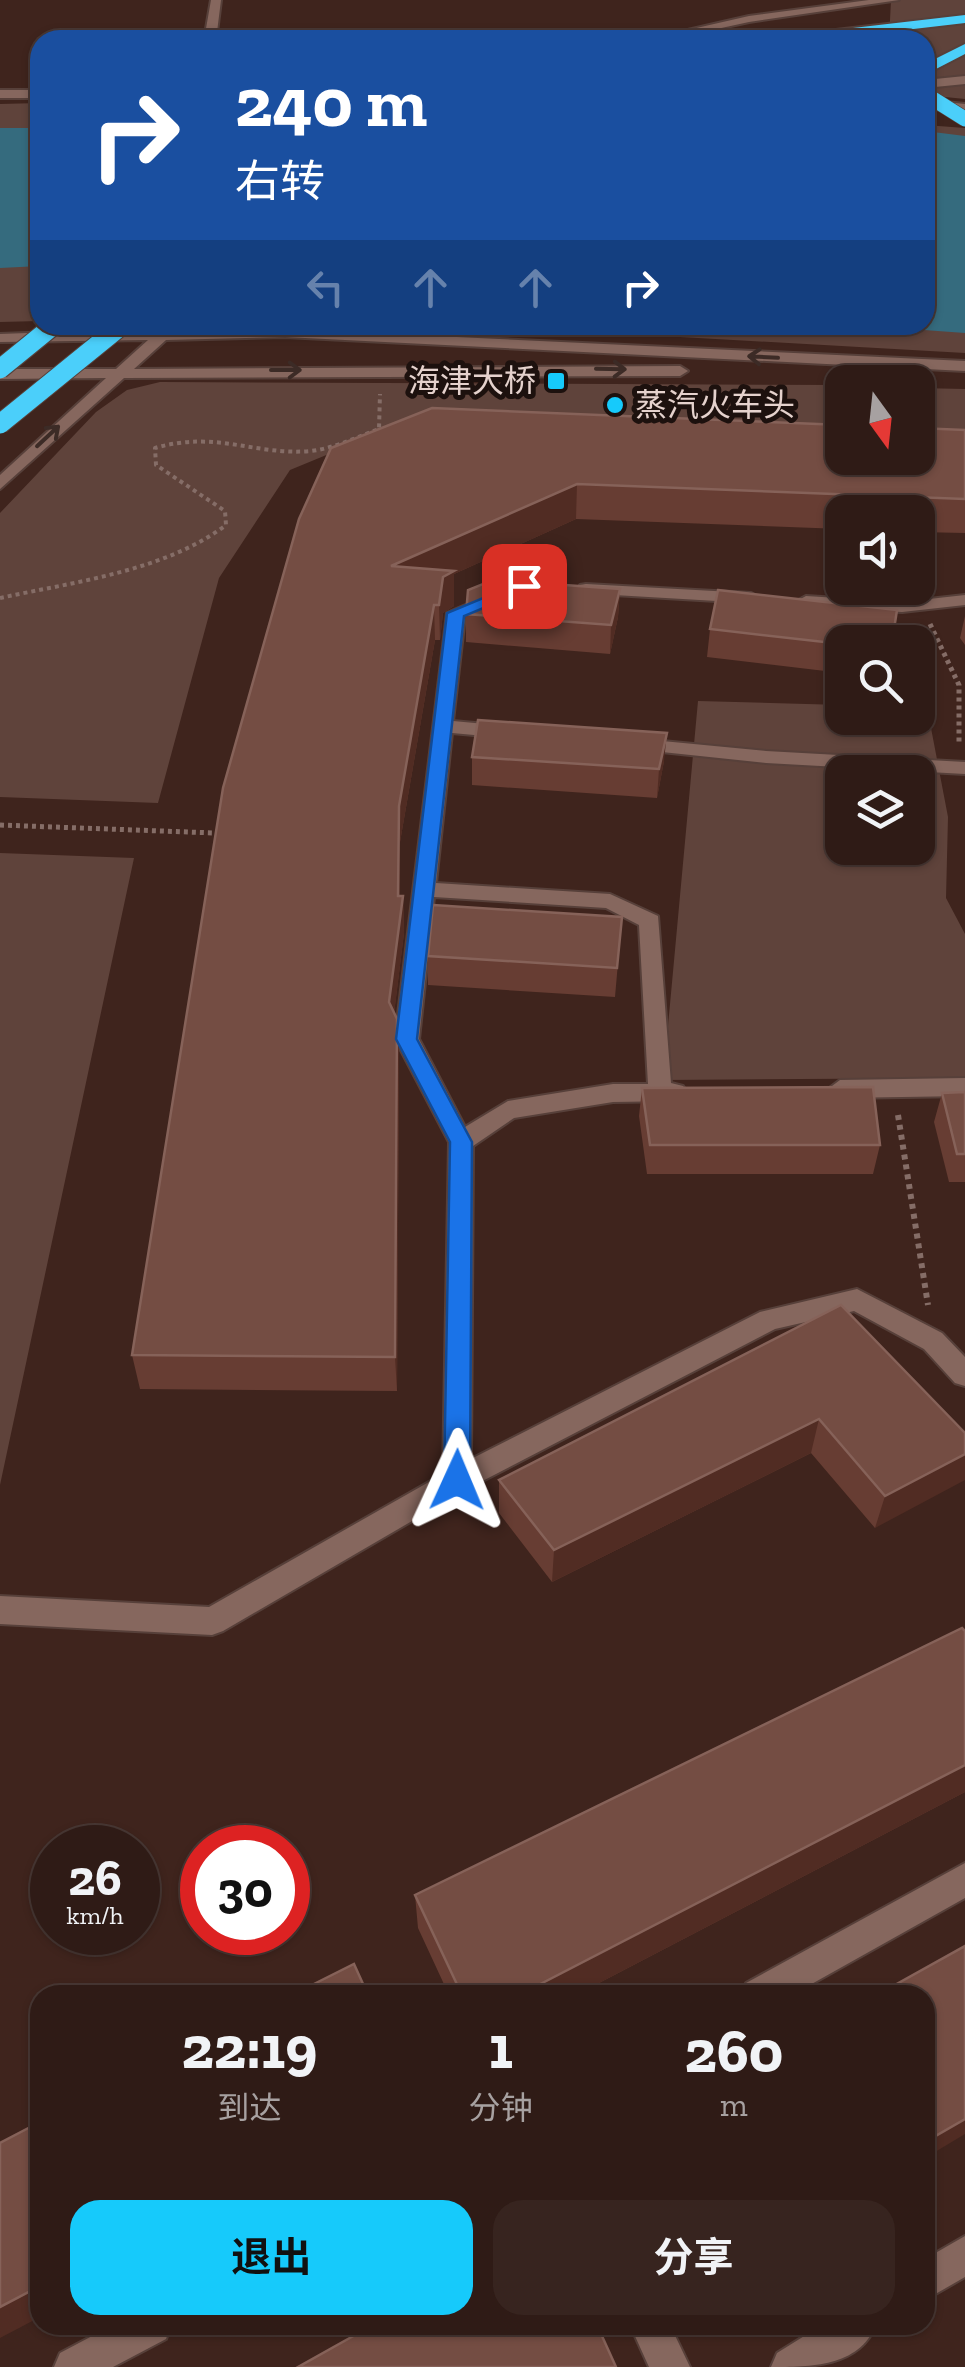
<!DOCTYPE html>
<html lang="zh">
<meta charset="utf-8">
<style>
body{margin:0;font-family:"Zilla Slab","Noto Sans SC",serif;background:#37241f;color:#f1f3f6;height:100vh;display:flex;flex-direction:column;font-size:38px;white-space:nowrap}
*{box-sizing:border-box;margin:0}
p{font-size:32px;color:#a7a1a1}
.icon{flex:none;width:55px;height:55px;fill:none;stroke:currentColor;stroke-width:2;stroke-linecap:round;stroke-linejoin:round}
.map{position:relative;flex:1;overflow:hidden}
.drawer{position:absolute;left:30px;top:1985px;width:905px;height:350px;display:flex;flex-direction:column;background:#2f1b16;border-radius:30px;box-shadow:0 2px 8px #0004,0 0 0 2px #4a3935}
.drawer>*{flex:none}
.hud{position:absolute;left:30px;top:30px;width:905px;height:305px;border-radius:30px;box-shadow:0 2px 8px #0004,0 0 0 2px #4a3935;background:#1a4fa0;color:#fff;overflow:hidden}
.needle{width:65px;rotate:165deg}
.fabs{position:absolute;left:825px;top:365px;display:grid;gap:20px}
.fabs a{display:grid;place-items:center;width:110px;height:110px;border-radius:20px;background:#2f1b16;box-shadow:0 2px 8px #0004,0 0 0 2px #4a3935;font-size:50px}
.speed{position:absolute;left:30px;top:1825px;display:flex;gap:20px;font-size:50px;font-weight:700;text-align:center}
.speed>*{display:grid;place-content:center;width:130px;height:130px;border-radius:50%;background:#2f1b16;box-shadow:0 2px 8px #0004,0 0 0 2px #4a3935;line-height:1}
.speed small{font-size:25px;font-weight:400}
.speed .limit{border:15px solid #d22;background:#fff;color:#111}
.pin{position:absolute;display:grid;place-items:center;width:85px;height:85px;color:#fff;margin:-42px;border-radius:20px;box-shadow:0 5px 15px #0006}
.me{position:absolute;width:110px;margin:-55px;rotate:1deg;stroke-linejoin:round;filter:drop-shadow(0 0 8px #0008)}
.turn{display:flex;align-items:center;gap:35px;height:210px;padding:0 40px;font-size:45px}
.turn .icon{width:130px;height:130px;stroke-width:2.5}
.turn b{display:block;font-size:70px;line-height:85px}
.lanes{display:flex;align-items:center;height:95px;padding:0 40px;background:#0003;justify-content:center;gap:50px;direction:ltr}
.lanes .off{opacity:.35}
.eta{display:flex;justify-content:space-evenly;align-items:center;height:170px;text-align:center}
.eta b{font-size:60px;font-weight:700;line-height:70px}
.action{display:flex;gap:20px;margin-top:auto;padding:20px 40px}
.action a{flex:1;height:115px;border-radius:30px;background:#16cafb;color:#111;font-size:40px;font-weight:700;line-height:115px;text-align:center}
.action a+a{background:#37241f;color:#f1f3f6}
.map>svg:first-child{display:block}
</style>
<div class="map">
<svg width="965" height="2367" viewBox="0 0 965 2367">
<rect width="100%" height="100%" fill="#3f241d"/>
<path fill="#5f433b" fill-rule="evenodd" d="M891 0H965V99L925 95V40H889Z
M40 103V321L0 322V104Z
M925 125 965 128V353L466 325H925Z
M160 382 842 385V427L387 430 290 470 219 578 158 803 0 797V513L96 412 127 390Z
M918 388 965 389V434L918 432Z
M698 701 842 705V718H918V706L927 707 948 817 946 898 965 934V1078L663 1080ZM842 772H918V848H842Z
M0 853 134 858 0 1485Z"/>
<path fill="#356b7e" d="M0 128H40V266L0 268Z
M925 131 965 136V333L855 325H925Z"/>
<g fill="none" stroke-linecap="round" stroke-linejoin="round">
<g stroke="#57403a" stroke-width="4">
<path id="street" d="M211 0H221L216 40H204Z
M869 0H899L749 22 666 40H644L749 16Z
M965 76V84L925 88V80Z
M586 584 751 593 760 598 751 603 580 593V585Z
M498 591 507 596 504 600 465 616 453 721 507 726 517 732 507 738 452 733 436 883 610 894 658 916 671 1083 683 1086 687 1092 675 1101 613 1102 514 1118 473 1146 471 1459 760 1312 857 1289 942 1333 965 1357V1386L955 1383 924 1349 854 1311 775 1329 467 1489 223 1631 212 1635 0 1624V1596L209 1607 443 1474 449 1142 395 1039 447 613ZM434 897 606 908 639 925 648 1084H613L508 1101 465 1127 419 1039Z
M965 595V605L902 612 806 606 797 601 806 596 902 602Z
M631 738 766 751 965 762V774L766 763 624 748 621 744Z
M965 1078V1096L840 1098 828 1089 840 1080Z
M965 1863V1898L792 1995H741L746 1983Z
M965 2236V2277L925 2300V2259Z
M113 2325H171L166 2339 113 2367H54L60 2353Z
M630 2325H670L690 2367H649Z
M822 2325H876C859 2367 810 2367 771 2367L777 2353Z"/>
</g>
<g stroke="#57403a" stroke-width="4">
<path id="secondary" d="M0 90H40V98H0Z
M925 100 965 104V112L925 108Z
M165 328 285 329 965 361V371L285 337 166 340 134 369 680 366 688 371 680 376 124 378 0 489V475L106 378 0 379V369H116L148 340 0 342V334Z"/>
</g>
<g stroke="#57403a" stroke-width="4">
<path id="highway" d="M965 15V23L819 40H777L784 36Z
M965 44V54L936 69 930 81 925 82V64Z"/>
</g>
<path stroke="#856d67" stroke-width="4" stroke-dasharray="4 4" stroke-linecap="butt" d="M0 598C74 582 165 571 226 525L225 511 156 465 155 448C217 430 255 456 311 451 335 448 357 437 379 429L380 394"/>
<path stroke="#856d67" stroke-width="5" stroke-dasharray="4 4" stroke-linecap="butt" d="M930 624 959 685V745
M0 825 215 833"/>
<path stroke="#856d67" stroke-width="6" stroke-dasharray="5 5" stroke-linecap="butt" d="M898 1115 928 1305"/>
<use href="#street" fill="#86675e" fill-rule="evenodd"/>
<use href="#secondary" fill="#86675e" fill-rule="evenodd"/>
<use href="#highway" fill="#4bcffa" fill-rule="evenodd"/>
<g stroke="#57403a" stroke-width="16" stroke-linecap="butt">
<path id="highway-bridge-far1" d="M925 84 930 97 965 119"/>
</g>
<g stroke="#57403a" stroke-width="21" stroke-linecap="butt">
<path id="highway-bridge" d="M0 369 54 325
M0 424 122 325"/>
</g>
<use href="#highway-bridge-far1" stroke="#4bcffa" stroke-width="15"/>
<use href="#highway-bridge" stroke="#4bcffa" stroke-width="19"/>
</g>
<path fill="#673d33" d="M965 430V533L918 532V512H842V529L576 519 454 574V606L443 613 440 640H435L400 842V896H403L404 933 394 1013 399 1055 397 1391 140 1389 132 1355 299 519Z
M620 589 618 617 610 654 466 642V614Z
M965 616V645L960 638Z
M710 629 842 642V673L707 657Z
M472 757 664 761 657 798 472 785Z
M622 917 615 997 428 985V956Z
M642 1088 880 1145 873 1174H647L639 1116Z
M965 1092V1182H949L934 1122 942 1093Z
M841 1305 965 1433 875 1528 811 1453 552 1582 499 1513V1480Z
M965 1631V1792L576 1995H449L418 1928 415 1895Z"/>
<path fill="#512c23" d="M577 484 576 519 454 574V606L443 613 440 640 439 605 391 566Z
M620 589 618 617 610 654 611 625Z
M434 605 435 640 400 842V919L403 896 404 933 391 1039 389 1002 398 896 399 806Z
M667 733 664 761 657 798 659 769Z
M397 1019 399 1055 397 1391 395 1357Z
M819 1419 811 1453 552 1582 554 1550Z
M965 1454V1480L875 1528 885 1496Z
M965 1765V1792L576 1995H519Z
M965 2119V2134L925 2158V2142Z
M40 2286V2317L0 2338V2307Z"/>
<path fill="#744d43" stroke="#866259" stroke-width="2.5" d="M432 408 842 425V458H918V428L965 430V499L577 484 391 566 454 571 443 577 439 605H434L399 806 398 896H403L389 1002 397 1019 395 1357 132 1355 223 788 299 519 331 448Z
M493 580 620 589 611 625 466 614 468 590Z
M718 590 897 610 892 642 842 644 710 629Z
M478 720 667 733 659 769 472 757Z
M433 905 622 917 617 968 428 956Z
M873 1087 880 1145H650L642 1088Z
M965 1092V1154H957L942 1093Z
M841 1305 965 1433V1454L885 1496 819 1419 554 1550 499 1480Z
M962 1628 965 1631V1765L519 1995H462L415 1895Z
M965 1946V2119L925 2142V1995H877Z
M354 1964 368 1995H292Z
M40 2122V2286L0 2307V2143Z
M373 2325H597L616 2367H298Z"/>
<defs><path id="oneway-shaft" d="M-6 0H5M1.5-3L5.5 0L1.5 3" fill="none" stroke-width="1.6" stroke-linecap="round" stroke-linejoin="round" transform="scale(2.5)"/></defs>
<g stroke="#3c2b26">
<use href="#oneway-shaft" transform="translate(763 357) rotate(-177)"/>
<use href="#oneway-shaft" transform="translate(611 369) rotate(1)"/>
<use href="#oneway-shaft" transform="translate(286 370)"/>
<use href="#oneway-shaft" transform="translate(48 436) rotate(-43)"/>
</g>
<path fill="#1a73e8" stroke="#114b97" stroke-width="2.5" d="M524 581 529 582V589L464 616 417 1039 472 1142 470 1480 466 1488 457 1491 448 1488 444 1480 450 1142 396 1039 447 613Z"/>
<g fill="#16cafb" stroke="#1d110e" stroke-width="4">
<rect x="546" y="371" width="20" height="20" rx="5"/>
<circle cx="615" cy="405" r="10"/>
</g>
<g text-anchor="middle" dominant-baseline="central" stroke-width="10" stroke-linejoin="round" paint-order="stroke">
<g font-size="32" fill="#e5d2cd" stroke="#1d110e" text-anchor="end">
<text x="536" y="381">海津大桥</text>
<text x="635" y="405" text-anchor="start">蒸汽火车头</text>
</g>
</g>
</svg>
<div class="fabs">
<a><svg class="needle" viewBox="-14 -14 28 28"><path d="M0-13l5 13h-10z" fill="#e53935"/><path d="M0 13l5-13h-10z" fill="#a7a1a1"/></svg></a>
<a><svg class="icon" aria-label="sound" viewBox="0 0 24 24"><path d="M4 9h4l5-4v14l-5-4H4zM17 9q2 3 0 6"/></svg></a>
<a><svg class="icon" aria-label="search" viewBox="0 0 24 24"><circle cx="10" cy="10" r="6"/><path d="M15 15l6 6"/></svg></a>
<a><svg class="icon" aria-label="layers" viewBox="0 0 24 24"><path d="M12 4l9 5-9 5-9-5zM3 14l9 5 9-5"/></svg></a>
</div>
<div class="speed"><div>26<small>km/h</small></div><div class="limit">30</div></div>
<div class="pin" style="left:524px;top:586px;background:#d93025"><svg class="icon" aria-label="arrive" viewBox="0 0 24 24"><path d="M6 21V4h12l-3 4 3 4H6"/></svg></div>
<svg class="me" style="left:457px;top:1480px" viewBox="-20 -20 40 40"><path d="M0-17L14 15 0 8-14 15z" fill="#1a73e8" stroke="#fff" stroke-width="4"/></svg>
<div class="hud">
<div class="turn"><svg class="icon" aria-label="right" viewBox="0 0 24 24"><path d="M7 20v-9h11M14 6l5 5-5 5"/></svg><div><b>240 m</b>右转</div></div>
<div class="lanes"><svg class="icon off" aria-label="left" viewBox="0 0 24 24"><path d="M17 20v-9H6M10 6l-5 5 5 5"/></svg><svg class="icon off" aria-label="ahead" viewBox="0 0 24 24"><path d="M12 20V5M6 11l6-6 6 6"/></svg><svg class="icon off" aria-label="ahead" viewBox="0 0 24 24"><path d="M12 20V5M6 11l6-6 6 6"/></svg><svg class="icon" aria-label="right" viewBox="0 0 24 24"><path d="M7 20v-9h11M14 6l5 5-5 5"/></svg></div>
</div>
<section class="drawer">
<div class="eta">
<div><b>22:19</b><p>到达</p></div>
<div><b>1</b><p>分钟</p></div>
<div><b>260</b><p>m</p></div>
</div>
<div class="action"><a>退出</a><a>分享</a></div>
</section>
</div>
